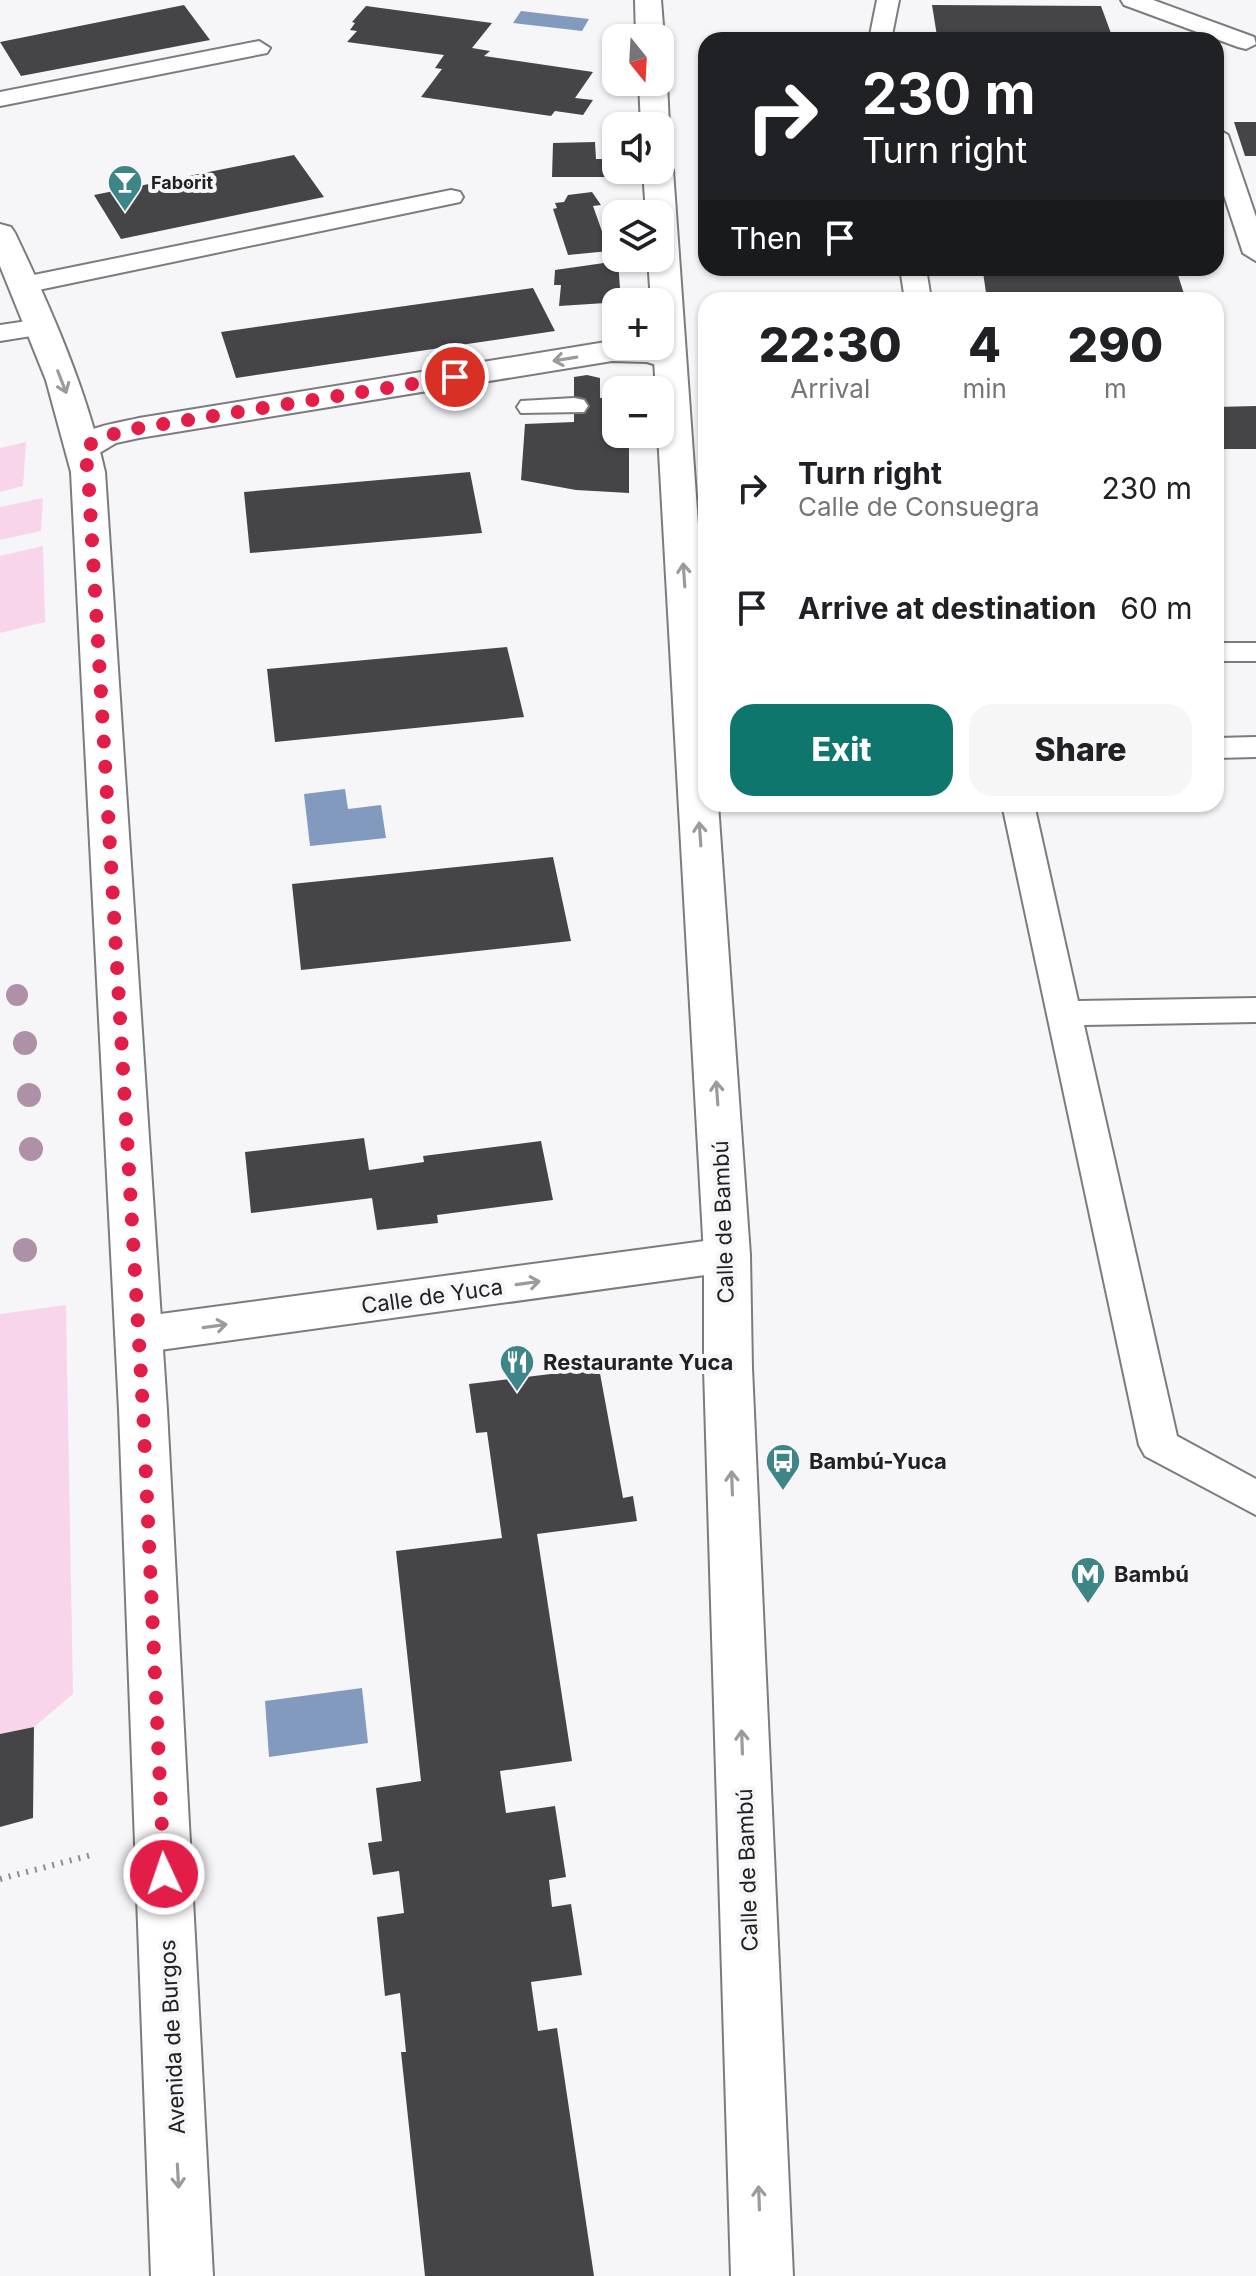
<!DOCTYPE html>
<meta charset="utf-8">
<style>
body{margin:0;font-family:Inter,sans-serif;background:#f6f6f6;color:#202124;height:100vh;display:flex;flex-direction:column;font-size:30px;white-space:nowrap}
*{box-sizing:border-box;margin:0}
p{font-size:26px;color:#757577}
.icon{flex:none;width:44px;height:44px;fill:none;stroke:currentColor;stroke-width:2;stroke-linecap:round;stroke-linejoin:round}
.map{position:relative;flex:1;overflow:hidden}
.sheet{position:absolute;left:698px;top:292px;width:526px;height:520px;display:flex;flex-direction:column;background:#fff;border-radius:24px;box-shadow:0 2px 6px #0004}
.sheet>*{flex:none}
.hud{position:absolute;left:698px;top:32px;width:526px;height:244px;border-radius:24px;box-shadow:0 2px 6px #0004;background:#202124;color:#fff;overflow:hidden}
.needle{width:52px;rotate:162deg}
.tools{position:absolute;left:602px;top:24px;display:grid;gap:16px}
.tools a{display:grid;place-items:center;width:72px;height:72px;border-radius:16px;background:#fff;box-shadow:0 2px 6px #0004;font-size:40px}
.pin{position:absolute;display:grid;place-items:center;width:68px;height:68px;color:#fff;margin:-34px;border:4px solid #fff;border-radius:50%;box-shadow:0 2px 8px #0007}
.me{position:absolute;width:88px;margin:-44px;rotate:357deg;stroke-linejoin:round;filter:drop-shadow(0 0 6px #0008)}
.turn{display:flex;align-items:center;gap:28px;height:168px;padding:0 32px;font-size:36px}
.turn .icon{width:104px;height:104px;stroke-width:2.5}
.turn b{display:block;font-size:56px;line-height:68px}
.then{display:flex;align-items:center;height:76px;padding:0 32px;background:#0003;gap:16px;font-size:30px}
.eta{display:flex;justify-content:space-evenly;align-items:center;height:136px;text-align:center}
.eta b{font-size:48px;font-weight:800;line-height:56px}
.button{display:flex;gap:16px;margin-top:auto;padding:16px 32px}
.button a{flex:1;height:92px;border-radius:24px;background:#0f766e;color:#fff;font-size:32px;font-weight:800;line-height:92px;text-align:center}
.button a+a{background:#f6f6f6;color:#202124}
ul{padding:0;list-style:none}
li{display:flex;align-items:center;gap:24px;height:120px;padding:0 32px}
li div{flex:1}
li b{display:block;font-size:30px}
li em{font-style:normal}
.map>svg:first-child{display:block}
</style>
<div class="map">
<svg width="1256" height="2276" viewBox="0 0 1256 2276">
<rect width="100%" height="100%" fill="#f6f6f9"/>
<path fill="#f9d5ec" d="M26 442 23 486 0 492V448Z
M43 498 41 531 0 540V507Z
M43 546 45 622 0 633V556Z
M66 1305 73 1694 34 1727 0 1734V1314Z"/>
<path fill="#829abe" d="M521 11 589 19 582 31 513 23Z
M345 789 348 809 381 805 386 838 310 846 304 794Z
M362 1688 368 1743 269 1757 265 1701Z"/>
<path fill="#454548" d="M184 5 210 40 21 76 0 42Z
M932 5 1101 6 1112 36H937Z
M366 6 492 23 472 48 490 51 484 56 593 72 575 98 593 100 583 115 555 111 551 116 421 97 442 69 435 68 444 55 347 42 357 31 350 30 355 23 352 22Z
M1234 122H1256V156H1245Z
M595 142 596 159H610V177H552L553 143Z
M294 155 324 197 121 239 94 195Z
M592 192 601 205 593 206 609 251 568 255 553 209 557 208 555 203 564 202 568 195Z
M618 261 621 302 559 306 561 285H554L555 270Z
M983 272H1177L1186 300H987Z
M533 288 555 331 236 378 221 332Z
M587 375 600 378V398L616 397V434H629V493L576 490 521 480 525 424 574 422V377Z
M1256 406V449H1216V407Z
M470 472 482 533 250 553 244 492Z
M507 647 524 717 275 742 267 669Z
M553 857 571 941 301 970 292 884Z
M364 1138 369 1170 424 1162 423 1156 541 1141 553 1200 437 1215 438 1223 377 1230 372 1198 251 1213 245 1152Z
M599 1368 623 1498 633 1496 637 1521 537 1534 572 1761 500 1771 506 1813 555 1806 566 1877 549 1880 552 1907 571 1904 582 1975 531 1982 538 2031 557 2028 594 2276H425L401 2052H406L400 1993 385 1996 377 1917 404 1913 399 1871 373 1875 368 1843 382 1841 376 1788 421 1781 396 1551 502 1538 487 1432 476 1433 469 1384Z
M34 1727 33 1818 0 1827V1734Z"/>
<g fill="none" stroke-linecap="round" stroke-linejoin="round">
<g stroke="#7c7b7e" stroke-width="4">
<path id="service" d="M877 0H899L891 40H869Z
M1121 0H1153L1254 37 1256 44 1246 49 1238 47 1124 5Z
M259 41 270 48 267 53 0 106V92Z
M1216 128 1228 135 1256 217V261L1243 253 1216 171Z
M451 190 460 192 463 197 460 202 24 293 11 285 24 277Z
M900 268H926L931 300H905Z
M41 319 50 321 54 327 50 333 0 341V325Z
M574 398 584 400 588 406 584 412 521 413 517 407 521 401Z
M1216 643H1256V661H1216Z
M1256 737V757L1216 758V738Z
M1002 804H1034L1078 1001 1256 998V1022L1084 1025 1177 1436 1256 1479V1515L1145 1456 1139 1445Z"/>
</g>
<g stroke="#7c7b7e" stroke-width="4">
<path id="minor" d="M612 341H616V346C639 346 671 338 685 359L680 366 669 369 647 362 612 361 139 438 116 443 96 455 84 458 72 455 67 448C82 426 115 424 139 418Z
M727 1238 743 1243 750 1255 743 1267 727 1272 138 1353 121 1348 115 1335 121 1322 138 1317Z"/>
</g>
<g stroke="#7c7b7e" stroke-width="4">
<path id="tertiary" d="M635 0H661L664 38 660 43V38H636Z
M660 75 667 82 669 126 660 133V126H641L639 82H660Z
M660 162 668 164 673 170 706 638V804H718L750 1255 752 1368 793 2276H731L704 1368V1255L658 434 660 390H656L653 346H660V302H651L648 258H660V214H646L643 170H660Z
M0 224 11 227 15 233C52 311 86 388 105 472L167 1410 213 2276H151L119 1410 71 472 46 380 0 266Z"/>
</g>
<path stroke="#8d8d8f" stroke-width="6" stroke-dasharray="2 7" stroke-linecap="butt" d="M0 1879 95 1854"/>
<use href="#service" fill="#fff" fill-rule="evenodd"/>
<use href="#minor" fill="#fff" fill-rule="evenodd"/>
<use href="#tertiary" fill="#fff" fill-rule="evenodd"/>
</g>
<g fill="#ae91a6">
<circle cx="17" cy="995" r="11"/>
<circle cx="25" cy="1043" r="12"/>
<circle cx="29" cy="1095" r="12"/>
<circle cx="31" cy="1149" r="12"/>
<circle cx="25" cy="1250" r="12"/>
</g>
<defs><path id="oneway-shaft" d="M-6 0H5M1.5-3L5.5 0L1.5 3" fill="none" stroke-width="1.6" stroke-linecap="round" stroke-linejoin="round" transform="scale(2)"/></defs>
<g stroke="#9b9b9c">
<use href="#oneway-shaft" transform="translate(565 359) rotate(171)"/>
<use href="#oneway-shaft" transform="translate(62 382) rotate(69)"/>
<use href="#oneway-shaft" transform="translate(684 575) rotate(-94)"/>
<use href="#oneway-shaft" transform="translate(700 834) rotate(-94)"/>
<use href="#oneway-shaft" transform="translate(717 1093) rotate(-94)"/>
<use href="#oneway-shaft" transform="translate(528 1283) rotate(-8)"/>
<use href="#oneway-shaft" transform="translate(215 1326) rotate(-8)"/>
<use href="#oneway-shaft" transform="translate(732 1483) rotate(-92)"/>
<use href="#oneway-shaft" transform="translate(742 1742) rotate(-92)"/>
<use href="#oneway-shaft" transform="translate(178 2176) rotate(87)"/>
<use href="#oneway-shaft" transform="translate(759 2198) rotate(-92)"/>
</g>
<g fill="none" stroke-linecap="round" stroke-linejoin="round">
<path stroke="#e11d48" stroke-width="14" stroke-dasharray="0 25.2" d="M164 1874 143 1410 88 472 84 448 105 436 139 428 455 377"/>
</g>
<defs>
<g id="bar-pin" transform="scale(1.8)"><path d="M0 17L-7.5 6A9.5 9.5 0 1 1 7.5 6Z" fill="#3d8587" stroke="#f6f6f9"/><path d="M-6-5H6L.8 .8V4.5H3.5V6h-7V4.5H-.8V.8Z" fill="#fff"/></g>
<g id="restaurant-pin" transform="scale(1.8)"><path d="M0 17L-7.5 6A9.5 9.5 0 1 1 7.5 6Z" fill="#3d8587" stroke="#f6f6f9"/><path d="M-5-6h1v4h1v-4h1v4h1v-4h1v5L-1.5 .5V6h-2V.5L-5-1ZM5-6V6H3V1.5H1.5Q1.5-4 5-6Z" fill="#fff"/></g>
<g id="bus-pin" transform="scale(1.8)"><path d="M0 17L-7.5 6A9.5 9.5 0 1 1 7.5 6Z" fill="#3d8587" stroke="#f6f6f9"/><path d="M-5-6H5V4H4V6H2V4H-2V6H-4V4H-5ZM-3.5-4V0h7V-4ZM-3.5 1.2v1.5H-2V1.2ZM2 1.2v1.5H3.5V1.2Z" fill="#fff"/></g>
<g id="metro-pin" transform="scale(1.8)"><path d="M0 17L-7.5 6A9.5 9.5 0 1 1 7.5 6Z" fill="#3d8587" stroke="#f6f6f9"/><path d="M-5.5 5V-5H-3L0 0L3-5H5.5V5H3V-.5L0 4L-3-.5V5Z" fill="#fff"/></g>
</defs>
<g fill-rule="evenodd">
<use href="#bar-pin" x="125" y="182"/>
<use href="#restaurant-pin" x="517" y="1362"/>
<use href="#bus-pin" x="783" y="1461"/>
<use href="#metro-pin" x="1088" y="1574"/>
</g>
<g text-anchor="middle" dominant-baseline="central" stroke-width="8" stroke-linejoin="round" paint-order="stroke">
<g font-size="18" font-weight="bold" fill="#212022" stroke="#f6f6f9" text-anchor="start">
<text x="151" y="182">Faborit</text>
</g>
<g font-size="22" fill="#212022" stroke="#f6f6f9">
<text transform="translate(723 1222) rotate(-92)">Calle de Bambú</text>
<text transform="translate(432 1296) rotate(-8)">Calle de Yuca</text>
<text transform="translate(747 1870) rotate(-92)">Calle de Bambú</text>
<text transform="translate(172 2037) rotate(-93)">Avenida de Burgos</text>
</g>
<g font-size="22" font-weight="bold" fill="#212022" stroke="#f6f6f9" text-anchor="start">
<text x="543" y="1362">Restaurante Yuca</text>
<text x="809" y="1461">Bambú-Yuca</text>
<text x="1114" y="1574">Bambú</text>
</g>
</g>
</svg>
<div class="tools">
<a><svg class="needle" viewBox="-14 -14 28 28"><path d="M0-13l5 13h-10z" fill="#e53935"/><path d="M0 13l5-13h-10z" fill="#757577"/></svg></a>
<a><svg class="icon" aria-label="sound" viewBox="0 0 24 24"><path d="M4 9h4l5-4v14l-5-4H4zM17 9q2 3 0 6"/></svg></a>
<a><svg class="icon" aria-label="layers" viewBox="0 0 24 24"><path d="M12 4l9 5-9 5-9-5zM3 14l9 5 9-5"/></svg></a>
<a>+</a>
<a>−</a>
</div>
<div class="pin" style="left:455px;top:377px;background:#d93025"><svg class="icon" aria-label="arrive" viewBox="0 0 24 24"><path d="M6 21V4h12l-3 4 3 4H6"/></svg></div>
<svg class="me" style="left:164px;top:1874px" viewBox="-20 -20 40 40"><circle r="17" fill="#e11d48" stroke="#fff" stroke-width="3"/><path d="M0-11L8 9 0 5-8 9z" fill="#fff"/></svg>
<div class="hud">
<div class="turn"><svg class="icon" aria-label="right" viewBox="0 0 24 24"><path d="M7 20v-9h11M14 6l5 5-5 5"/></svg><div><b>230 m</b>Turn right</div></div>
<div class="then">Then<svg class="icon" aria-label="arrive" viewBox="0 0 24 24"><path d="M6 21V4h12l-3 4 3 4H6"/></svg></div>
</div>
<section class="sheet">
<div class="eta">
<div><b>22:30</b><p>Arrival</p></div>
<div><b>4</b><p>min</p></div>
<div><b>290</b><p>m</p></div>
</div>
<ul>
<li><svg class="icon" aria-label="right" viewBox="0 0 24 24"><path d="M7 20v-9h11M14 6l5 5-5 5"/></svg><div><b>Turn right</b><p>Calle de Consuegra</p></div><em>230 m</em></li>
<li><svg class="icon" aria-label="arrive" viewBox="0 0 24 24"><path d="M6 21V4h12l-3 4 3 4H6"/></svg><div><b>Arrive at destination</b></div><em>60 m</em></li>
</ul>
<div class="button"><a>Exit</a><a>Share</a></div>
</section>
</div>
